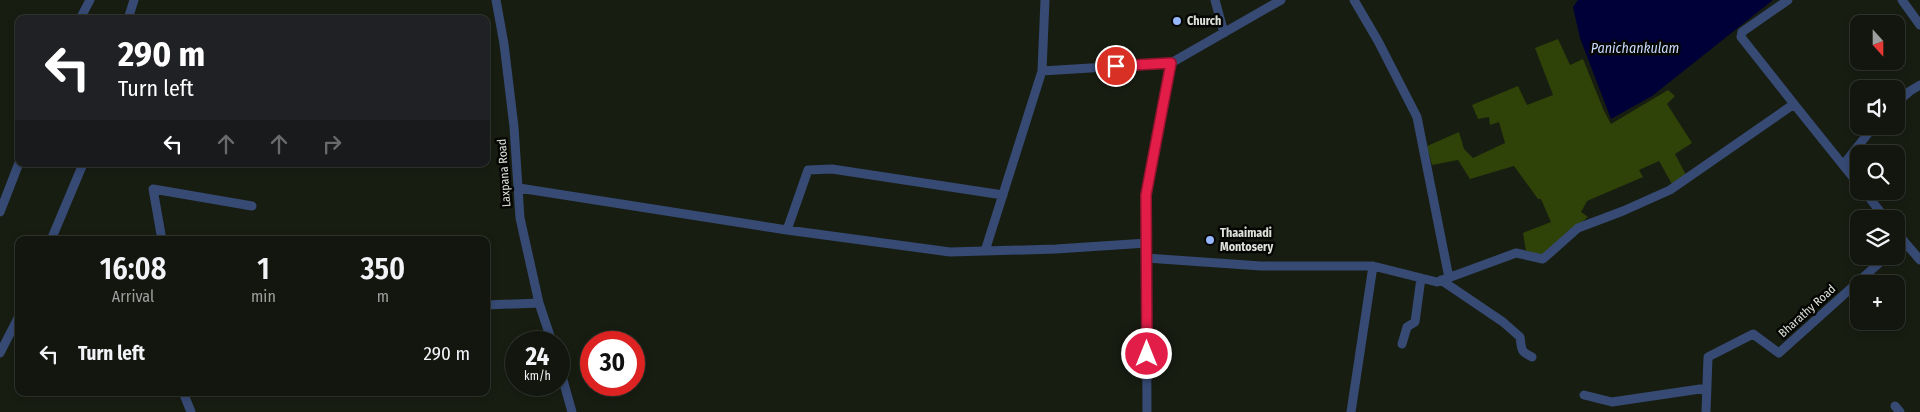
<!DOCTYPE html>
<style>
body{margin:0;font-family:"Fira Sans Condensed",sans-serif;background:#1b1f17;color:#f1f3f6;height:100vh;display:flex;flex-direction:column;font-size:19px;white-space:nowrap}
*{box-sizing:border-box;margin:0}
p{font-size:16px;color:#9c9f9e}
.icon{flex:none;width:28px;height:28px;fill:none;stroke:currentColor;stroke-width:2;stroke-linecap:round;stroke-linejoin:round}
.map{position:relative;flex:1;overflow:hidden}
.sheet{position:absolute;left:15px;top:236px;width:475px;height:160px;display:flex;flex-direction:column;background:#12160e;border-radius:10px;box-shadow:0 2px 8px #0003,0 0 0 1px #31352e}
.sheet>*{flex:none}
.banner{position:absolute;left:15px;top:15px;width:475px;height:152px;border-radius:10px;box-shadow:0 2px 8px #0003,0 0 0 1px #31352e;background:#202124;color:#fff;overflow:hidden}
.needle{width:32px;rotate:159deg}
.tools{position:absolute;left:1850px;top:15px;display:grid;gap:10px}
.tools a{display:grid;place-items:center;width:55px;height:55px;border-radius:10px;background:#12160e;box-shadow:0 2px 8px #0003,0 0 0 1px #31352e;font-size:25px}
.speed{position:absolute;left:505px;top:331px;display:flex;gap:10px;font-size:25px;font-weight:700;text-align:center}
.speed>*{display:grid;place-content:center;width:65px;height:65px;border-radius:50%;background:#12160e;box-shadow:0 2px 8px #0003,0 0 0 1px #31352e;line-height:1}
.speed small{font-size:12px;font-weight:400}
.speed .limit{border:8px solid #d22;background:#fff;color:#111}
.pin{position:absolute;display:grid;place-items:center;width:42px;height:42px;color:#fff;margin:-21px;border:2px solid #fff;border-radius:50%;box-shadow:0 1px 5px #0007}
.me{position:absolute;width:55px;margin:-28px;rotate:0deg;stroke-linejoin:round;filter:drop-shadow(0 0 4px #0008)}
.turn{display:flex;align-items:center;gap:18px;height:105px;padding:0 20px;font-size:22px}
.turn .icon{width:65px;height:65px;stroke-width:2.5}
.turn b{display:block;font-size:35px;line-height:42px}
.lanes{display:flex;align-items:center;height:48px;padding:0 20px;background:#0003;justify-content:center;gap:25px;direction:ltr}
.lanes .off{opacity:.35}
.eta{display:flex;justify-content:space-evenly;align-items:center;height:85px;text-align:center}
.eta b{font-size:30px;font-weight:600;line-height:35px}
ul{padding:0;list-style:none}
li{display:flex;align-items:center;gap:15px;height:65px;padding:0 20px}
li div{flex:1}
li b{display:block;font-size:19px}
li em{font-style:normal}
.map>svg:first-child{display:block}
</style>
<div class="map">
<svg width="1920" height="412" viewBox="0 0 1920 412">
<rect width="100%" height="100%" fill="#181d12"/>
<path fill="#2f4207" d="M1558 39 1570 65 1583 59 1604 111 1611 124 1668 90 1675 96 1667 104 1692 143 1675 154 1686 175 1672 184 1659 161 1639 170 1643 177 1587 201 1581 212 1588 217 1542 255 1526 251 1523 233 1551 222 1541 199H1538L1514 166 1470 179 1458 160 1432 165 1427 146 1459 132 1464 149 1473 158 1505 143 1499 122 1490 125 1489 117 1478 119 1472 105 1518 86 1527 105 1553 95 1535 48Z"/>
<path fill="#000038" d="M1578 0H1773L1652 96 1611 119 1580 38 1573 7Z"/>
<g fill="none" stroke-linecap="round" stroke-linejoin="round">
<path stroke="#364a74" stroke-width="9" d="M496 0 504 44 514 127 520 218 539 303 552 342
M1045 0 1042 71 1171 63 1281 0
M1215 0 1224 33
M1354 0 1378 41 1417 117 1449 278
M1788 0 1742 32 1741 37 1794 104
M1902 0 1920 25
M80 19 90 0
M128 19 134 0
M1896 103 1910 91 1920 85
M1843 165 1874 126
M519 188 787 230 950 252 1056 249 1147 243
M1864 191 1886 219
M0 212 19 163
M787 230 808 170 832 169 1003 195
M1896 232 1920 260
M51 240 83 164
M162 240 153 189 252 206
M1896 248 1904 241
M985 251 1042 71
M1146 258 1261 266H1373L1437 282 1516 253 1543 259 1578 228 1623 211 1670 190 1794 104 1859 185
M1441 280 1503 322 1520 337C1522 350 1520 351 1532 357
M486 305 539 303
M1402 344 1407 327 1415 322 1421 278
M0 353 19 316
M559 366 572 412
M183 392 191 412
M1584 395 1612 402 1707 388
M1895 406 1900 412
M1147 412 1146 195 1171 63
M1351 412 1373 266
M1706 412 1708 357 1753 334 1779 353 1887 256"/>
</g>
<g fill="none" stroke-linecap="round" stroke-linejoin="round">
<g stroke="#92132f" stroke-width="12">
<path id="route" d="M1116 66 1171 63 1146 195 1147 354"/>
</g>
<use href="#route" stroke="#e11d48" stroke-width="9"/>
</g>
<g fill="#95b7fd" stroke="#050603" stroke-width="2">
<circle cx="1177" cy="21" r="5"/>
<circle cx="1210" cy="240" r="5"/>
</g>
<g text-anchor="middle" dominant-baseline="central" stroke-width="5" stroke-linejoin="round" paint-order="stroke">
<g font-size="12" font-weight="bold" fill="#dee1da" stroke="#050603" text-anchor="start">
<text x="1187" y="21">Church</text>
<text x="1220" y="233">Thaaimadi<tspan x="1220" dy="14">Montosery</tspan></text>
</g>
<g font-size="12" fill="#dee1da" stroke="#050603">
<text transform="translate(504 173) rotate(-94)">Laxpana Road</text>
<text transform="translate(1807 311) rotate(-42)">Bharathy Road</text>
</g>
<g font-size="14" font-style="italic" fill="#c7daff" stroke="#050603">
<text x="1635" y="48">Panichankulam</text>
</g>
</g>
</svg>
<div class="tools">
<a><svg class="needle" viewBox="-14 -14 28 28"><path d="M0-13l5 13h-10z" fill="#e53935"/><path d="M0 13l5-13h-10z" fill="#9c9f9e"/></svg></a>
<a><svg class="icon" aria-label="sound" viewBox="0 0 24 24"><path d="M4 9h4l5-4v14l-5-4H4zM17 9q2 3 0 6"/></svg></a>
<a><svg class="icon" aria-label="search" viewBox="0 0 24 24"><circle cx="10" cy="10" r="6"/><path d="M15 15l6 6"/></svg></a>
<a><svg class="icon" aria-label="layers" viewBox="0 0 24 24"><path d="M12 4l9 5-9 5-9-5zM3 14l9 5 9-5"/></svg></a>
<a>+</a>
</div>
<div class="speed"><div>24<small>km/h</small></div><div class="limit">30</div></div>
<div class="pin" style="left:1116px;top:66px;background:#d93025"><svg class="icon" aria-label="arrive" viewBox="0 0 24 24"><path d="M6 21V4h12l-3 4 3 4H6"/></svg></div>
<svg class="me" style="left:1147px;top:354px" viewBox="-20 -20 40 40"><circle r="17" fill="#e11d48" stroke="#fff" stroke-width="3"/><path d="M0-11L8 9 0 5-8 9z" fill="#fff"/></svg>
<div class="banner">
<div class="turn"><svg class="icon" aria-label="left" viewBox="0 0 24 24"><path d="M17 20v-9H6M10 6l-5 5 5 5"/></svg><div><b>290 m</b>Turn left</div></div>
<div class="lanes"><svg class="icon" aria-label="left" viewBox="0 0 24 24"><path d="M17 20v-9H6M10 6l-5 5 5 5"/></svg><svg class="icon off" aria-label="ahead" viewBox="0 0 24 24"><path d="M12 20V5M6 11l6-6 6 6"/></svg><svg class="icon off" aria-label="ahead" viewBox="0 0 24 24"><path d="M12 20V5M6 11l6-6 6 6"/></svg><svg class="icon off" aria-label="right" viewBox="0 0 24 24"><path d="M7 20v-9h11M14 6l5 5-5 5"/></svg></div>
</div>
<section class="sheet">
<div class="eta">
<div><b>16:08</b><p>Arrival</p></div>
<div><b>1</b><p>min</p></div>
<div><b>350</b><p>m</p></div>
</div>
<ul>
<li><svg class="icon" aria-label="left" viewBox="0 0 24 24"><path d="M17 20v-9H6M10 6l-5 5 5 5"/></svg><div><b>Turn left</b></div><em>290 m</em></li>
</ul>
</section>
</div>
